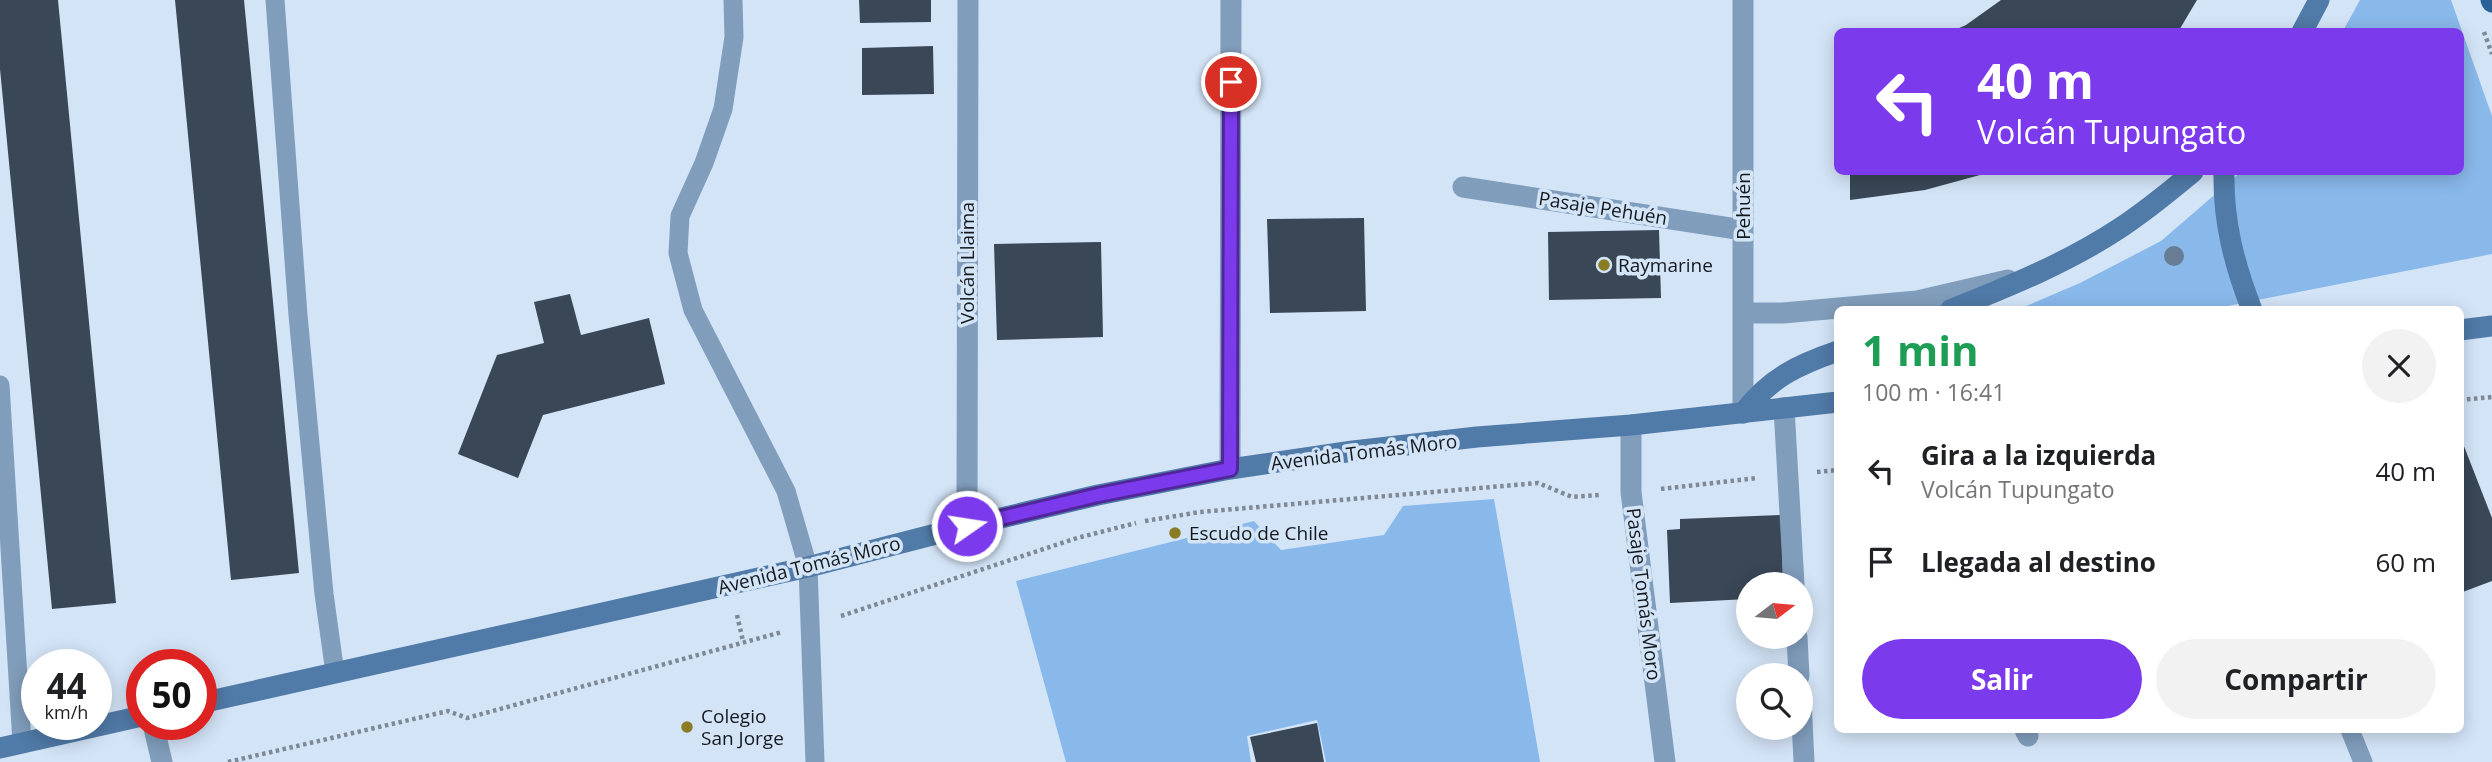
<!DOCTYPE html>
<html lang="es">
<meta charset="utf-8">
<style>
body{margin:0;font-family:"Open Sans",sans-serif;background:#f2f2f2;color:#202124;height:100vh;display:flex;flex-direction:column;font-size:26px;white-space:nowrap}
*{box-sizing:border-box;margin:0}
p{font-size:23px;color:#757577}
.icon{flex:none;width:38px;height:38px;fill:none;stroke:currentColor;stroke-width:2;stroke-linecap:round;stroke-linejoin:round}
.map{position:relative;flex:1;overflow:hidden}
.details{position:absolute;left:1834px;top:306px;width:630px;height:427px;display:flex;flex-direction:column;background:#fff;border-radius:10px;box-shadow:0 4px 18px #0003}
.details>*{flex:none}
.hud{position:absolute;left:1834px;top:28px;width:630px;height:147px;border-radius:10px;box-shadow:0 4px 18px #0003;background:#7c3aed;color:#fff;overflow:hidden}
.needle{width:46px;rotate:74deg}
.fabs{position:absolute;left:1736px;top:572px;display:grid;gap:14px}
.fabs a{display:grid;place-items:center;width:77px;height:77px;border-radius:50%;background:#fff;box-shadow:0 4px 18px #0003;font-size:35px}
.speed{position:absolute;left:21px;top:649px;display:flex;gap:14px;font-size:35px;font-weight:700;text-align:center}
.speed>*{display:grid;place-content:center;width:91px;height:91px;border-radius:50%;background:#fff;box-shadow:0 4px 18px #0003;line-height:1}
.speed small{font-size:18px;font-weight:400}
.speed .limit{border:10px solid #d22;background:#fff;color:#111}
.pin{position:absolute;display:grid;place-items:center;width:60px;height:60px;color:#fff;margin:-30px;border:4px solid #fff;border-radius:50%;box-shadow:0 2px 7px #0007}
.me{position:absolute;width:77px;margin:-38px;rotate:77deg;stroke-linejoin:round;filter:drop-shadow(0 0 5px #0008)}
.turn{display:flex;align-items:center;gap:24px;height:147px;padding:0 28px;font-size:32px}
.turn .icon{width:91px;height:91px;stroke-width:2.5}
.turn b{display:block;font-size:49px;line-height:60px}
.round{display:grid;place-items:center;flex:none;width:74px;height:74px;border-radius:37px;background:#f2f2f2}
.headline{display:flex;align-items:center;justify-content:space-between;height:119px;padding:0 28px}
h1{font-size:42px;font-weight:700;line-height:52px;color:#1e9e55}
.primary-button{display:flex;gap:14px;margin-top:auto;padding:14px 28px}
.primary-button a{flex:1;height:80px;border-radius:42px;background:#7c3aed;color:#fff;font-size:28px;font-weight:700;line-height:80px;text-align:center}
.primary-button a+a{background:#f2f2f2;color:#202124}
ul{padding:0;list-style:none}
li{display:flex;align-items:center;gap:21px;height:91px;padding:0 28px}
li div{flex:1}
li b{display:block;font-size:26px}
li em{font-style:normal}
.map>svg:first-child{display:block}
</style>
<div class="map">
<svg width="2492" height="762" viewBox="0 0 2492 762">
<rect width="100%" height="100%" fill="#d3e4f7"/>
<path fill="#89b8ea" d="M2360 0H2451L2492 116V254L2207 310H2017L2080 283 2161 241 2241 172H2460V32L2343 31Z
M1494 499 1540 762H1326L1317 720 1247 736 1251 762H1066L1016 581 1254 521 1281 550 1384 535 1403 506Z"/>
<path fill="#394757" d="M0 0H58L116 603 52 609 0 69Z
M175 0H244L299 573 231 580Z
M859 0H931V22L860 23Z
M2001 0H2197L2178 32H1950L1966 25Z
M933 46 934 94 862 95V48Z
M1850 172H1991L1925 190 1850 200Z
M1364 218 1366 311 1270 313 1267 219Z
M1659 230 1661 298 1549 300 1548 232Z
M1101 242 1103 337 997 340 994 244Z
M570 294 581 335 649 318 665 384 543 415 518 478 458 454 497 355 544 343 534 302Z
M2460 436 2492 518V581L2460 593Z
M1781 515 1783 580 1763 581V584H1748V599L1670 603 1667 530 1680 529V519Z
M1317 723 1324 762H1256L1250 737Z"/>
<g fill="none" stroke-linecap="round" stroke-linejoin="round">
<path stroke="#7d8996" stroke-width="4.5" stroke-dasharray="3.5 3.5" stroke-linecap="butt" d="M2484 32 2492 54
M2460 400 2492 397
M1817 472 1838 470
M1661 489 1757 478
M1145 521 1200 512 1538 483 1572 497 1600 495
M737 615 743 641
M841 616 1077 538 1136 523
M228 762 448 711 467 718 782 632"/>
<path stroke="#809dbb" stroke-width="19" d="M275 0 298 315 324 594 335 673
M733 0 734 37 723 109 704 163 680 216 678 253 693 310 786 491 808 567 815 762
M0 385 22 743
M2350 730 2363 762"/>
<path stroke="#809dbb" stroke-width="21" d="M1463 187 1743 230
M1743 313H1783L1917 301 2008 280
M1784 408 1794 584
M1743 413V0
M1631 425V492L1665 762
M1230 469 1231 0
M967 526 968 0
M1797 637 1799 676
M1801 699 1804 762
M153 724 162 762
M2025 730 2028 736"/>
<path stroke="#507aa7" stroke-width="21" d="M2302 32 2319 0
M2224 172C2223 221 2234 264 2252 310
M1950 310C2008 287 2069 262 2120 228 2146 211 2169 192 2193 172
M2460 330 2492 326
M1743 413C1770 378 1797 365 1838 351
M201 703 808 567 967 526 1098 495 1230 469 1353 451 1477 437 1631 425 1838 402
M0 748 142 716"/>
<path stroke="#2a6197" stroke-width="21" d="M2491 0 2492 2"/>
</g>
<circle fill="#677e96" cx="2174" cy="256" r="10"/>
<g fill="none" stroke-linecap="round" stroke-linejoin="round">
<g stroke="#51269a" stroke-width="18">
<path id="route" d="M967 526 1098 495 1230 469 1231 82"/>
</g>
<use href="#route" stroke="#7c3aed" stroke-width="12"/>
</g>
<g fill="#8a7c22" stroke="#d3e4f7" stroke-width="2.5">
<circle cx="1604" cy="265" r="7"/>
<circle cx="1175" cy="533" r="7"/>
<circle cx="687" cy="727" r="7"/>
</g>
<g text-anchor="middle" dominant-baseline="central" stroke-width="7" stroke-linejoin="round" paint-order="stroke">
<g font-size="19" fill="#13191f" stroke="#d3e4f7">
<text transform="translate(1743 206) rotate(-90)">Pehuén</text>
<text transform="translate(1603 208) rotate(9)">Pasaje Pehuén</text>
<text transform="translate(967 263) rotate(-90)">Volcán Llaima</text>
<text transform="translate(1364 452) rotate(-7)">Avenida Tomás Moro</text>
<text transform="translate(809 565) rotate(-14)">Avenida Tomás Moro</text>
<text transform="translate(1644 594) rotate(83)">Pasaje Tomás Moro</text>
</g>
<g font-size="19" fill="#13191f" stroke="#d3e4f7" text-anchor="start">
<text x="1618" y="265">Raymarine</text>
<text x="1189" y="533">Escudo de Chile</text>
<text x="701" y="716">Colegio<tspan x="701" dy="22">San Jorge</tspan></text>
</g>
</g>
</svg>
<div class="fabs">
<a><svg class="needle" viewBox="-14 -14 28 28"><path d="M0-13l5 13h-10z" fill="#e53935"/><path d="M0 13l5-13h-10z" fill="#757577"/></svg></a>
<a><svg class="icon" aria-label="search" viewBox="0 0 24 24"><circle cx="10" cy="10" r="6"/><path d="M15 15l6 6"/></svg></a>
</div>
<div class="speed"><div>44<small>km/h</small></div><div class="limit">50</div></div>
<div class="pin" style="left:1231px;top:82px;background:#d93025"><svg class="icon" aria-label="arrive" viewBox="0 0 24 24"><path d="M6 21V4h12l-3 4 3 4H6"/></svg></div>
<svg class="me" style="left:967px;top:526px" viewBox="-20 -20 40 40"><circle r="17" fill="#7c3aed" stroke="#fff" stroke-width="3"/><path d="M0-11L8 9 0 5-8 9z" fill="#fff"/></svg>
<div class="hud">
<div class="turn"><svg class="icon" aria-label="left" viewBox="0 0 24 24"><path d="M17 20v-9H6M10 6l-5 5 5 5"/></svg><div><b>40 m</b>Volcán Tupungato</div></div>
</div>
<section class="details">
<div class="headline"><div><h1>1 min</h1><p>100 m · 16:41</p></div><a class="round"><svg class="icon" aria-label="close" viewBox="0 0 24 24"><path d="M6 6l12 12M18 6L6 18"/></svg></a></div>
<ul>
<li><svg class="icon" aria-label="left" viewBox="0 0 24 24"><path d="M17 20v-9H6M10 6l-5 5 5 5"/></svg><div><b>Gira a la izquierda</b><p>Volcán Tupungato</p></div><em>40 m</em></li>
<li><svg class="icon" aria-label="arrive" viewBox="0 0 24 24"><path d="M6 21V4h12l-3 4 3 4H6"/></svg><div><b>Llegada al destino</b></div><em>60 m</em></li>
</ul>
<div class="primary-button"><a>Salir</a><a>Compartir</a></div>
</section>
</div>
